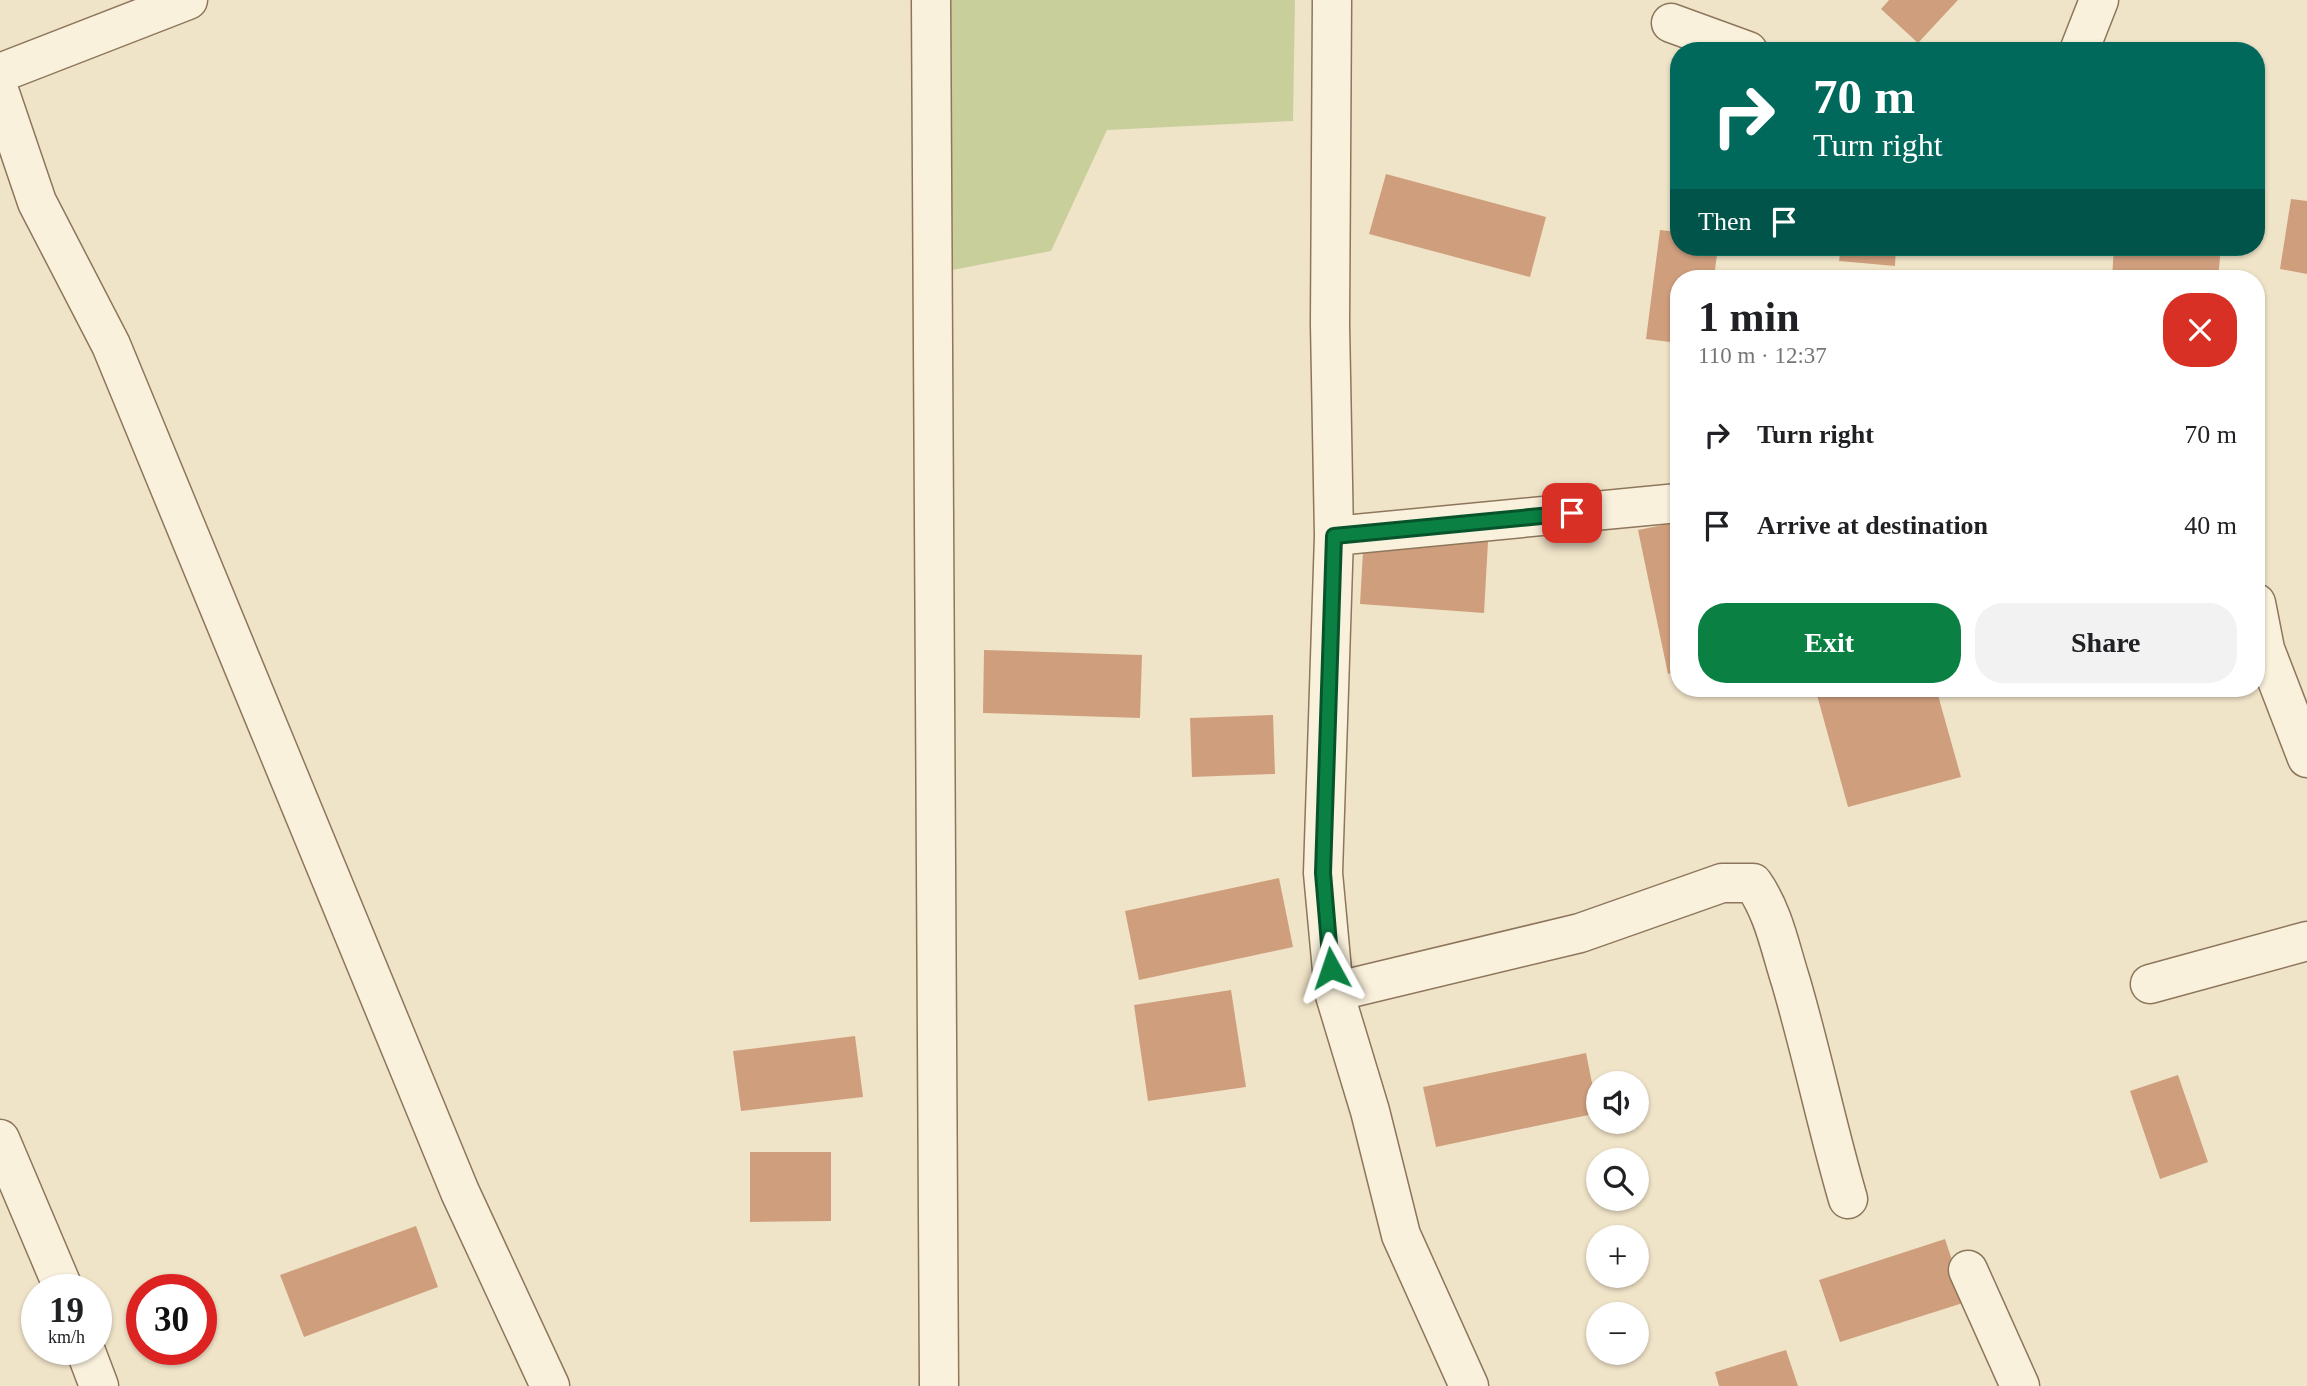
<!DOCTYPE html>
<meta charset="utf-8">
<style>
body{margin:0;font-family:Georgia,serif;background:#f2f2f2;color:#202124;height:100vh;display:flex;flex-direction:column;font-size:26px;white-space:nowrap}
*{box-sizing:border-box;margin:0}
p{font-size:23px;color:#757577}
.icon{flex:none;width:38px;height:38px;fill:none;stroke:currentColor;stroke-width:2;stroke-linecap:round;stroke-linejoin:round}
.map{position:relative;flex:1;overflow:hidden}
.sheet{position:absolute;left:1670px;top:270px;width:595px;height:427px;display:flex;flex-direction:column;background:#fff;border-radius:28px;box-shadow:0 2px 5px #0004}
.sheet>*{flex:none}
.hud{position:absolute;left:1670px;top:42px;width:595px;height:214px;border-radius:28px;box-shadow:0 2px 5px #0004;background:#00695c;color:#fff;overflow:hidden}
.buttons{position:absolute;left:1586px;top:1071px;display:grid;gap:14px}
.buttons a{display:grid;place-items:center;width:63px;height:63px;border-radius:50%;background:#fff;box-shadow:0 2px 5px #0004;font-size:35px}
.speed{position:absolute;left:21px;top:1274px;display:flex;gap:14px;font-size:35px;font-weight:700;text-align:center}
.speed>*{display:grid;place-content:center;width:91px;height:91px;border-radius:50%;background:#fff;box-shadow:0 2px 5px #0004;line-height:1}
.speed small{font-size:18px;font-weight:400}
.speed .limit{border:10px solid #d22;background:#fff;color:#111}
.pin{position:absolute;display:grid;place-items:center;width:60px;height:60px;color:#fff;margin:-30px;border-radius:14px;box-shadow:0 4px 10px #0006}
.me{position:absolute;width:77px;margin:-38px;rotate:355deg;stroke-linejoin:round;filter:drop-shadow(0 0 5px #0008)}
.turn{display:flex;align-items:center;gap:24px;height:147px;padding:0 28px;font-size:32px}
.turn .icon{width:91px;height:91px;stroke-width:2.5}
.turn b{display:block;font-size:49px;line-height:60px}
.then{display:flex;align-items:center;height:66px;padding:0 28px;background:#0003;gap:14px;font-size:26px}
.round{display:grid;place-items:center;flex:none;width:74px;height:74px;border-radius:28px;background:#f2f2f2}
.headline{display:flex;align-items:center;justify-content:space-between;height:119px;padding:0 28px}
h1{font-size:42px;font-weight:700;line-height:52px}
.cta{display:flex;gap:14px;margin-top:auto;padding:14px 28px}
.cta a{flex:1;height:80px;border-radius:28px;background:#0b8043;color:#fff;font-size:28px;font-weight:700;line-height:80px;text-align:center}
.cta a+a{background:#f2f2f2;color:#202124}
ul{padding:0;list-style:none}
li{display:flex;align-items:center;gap:21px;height:91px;padding:0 28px}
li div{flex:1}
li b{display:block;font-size:26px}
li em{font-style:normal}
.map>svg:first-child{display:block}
</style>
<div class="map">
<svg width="2307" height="1386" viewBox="0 0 2307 1386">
<rect width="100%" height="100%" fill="#f0e4c8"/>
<path fill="#c9cf9b" d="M937 0H1295L1293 121 1107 130 1051 251 937 273Z"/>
<path fill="#cf9f7d" d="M1889 0H1958L1918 43 1881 9Z
M1386 174 1546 217 1530 277 1369 234Z
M2291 199 2307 201V274L2280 269Z
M1660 230 1678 232V247H1718L1714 278H1678V343L1646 339Z
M1841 247H1896L1895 266 1839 261Z
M2114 247H2221L2218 278H2112Z
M1678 522V672L1668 674 1638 530Z
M1364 534 1488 542 1484 613 1360 604Z
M984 650 1142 655 1140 718 983 713Z
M1815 688H1936L1961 777 1848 807Z
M1273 715 1275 774 1192 777 1190 718Z
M1279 878 1293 947 1139 980 1125 911Z
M1231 990 1246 1087 1148 1101 1134 1005Z
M855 1036 863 1097 741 1111 733 1051Z
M1586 1053 1598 1113 1436 1147 1423 1087Z
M2178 1075 2208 1162 2160 1179 2130 1091Z
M750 1152H831V1221L750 1222Z
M416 1226 438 1287 304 1337 280 1275Z
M1945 1239 1966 1302 1840 1342 1819 1280Z
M1786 1350 1798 1386H1719L1715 1372Z"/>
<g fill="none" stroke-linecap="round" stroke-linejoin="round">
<g stroke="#8d765c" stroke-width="41">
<path id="minor" d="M931 0 939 1386
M1332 0 1330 324 1334 536 1323 873 1334 992 1370 1111 1401 1235 1469 1386
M1671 23 1748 51
M2079 51 2099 0
M0 73 188 0
M0 93 37 202 111 345 460 1192 550 1386
M1334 536 1678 503
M2256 603 2265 649 2307 758
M2150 984 2307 941
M1334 992 1580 933 1722 883H1753C1774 913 1780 948 1791 982 1812 1054 1827 1127 1848 1199
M0 1139 64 1290
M1968 1270 2020 1386
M85 1349 99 1386"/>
</g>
<use href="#minor" stroke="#faf1dc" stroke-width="38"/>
</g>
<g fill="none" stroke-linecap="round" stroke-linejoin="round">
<g stroke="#07532c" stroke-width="18">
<path id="route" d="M1331 968 1323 873 1334 536 1572 513"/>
</g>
<use href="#route" stroke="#0b8043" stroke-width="12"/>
</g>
</svg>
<div class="buttons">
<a><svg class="icon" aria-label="sound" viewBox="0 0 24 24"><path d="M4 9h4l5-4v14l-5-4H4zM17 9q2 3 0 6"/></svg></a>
<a><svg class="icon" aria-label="search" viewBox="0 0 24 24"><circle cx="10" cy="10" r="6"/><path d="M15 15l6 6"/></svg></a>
<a>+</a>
<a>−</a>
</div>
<div class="speed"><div>19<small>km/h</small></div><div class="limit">30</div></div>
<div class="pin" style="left:1572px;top:513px;background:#d93025"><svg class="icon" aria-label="arrive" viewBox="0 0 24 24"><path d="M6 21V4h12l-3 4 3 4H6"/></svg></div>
<svg class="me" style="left:1331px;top:968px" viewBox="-20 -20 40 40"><path d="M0-17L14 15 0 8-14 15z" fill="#0b8043" stroke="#fff" stroke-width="4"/></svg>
<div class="hud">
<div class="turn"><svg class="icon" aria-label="right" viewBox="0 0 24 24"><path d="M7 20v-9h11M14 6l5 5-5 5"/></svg><div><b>70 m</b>Turn right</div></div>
<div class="then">Then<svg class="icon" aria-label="arrive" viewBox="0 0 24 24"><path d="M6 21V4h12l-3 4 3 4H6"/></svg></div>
</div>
<section class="sheet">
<div class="headline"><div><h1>1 min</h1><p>110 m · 12:37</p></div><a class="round" style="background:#d93025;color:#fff"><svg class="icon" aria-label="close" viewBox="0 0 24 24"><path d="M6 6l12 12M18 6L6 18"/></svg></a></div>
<ul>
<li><svg class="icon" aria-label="right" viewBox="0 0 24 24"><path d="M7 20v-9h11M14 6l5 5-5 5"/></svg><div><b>Turn right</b></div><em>70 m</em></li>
<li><svg class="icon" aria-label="arrive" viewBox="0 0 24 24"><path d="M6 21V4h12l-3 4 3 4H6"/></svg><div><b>Arrive at destination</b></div><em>40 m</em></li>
</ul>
<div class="cta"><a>Exit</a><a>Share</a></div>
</section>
</div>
